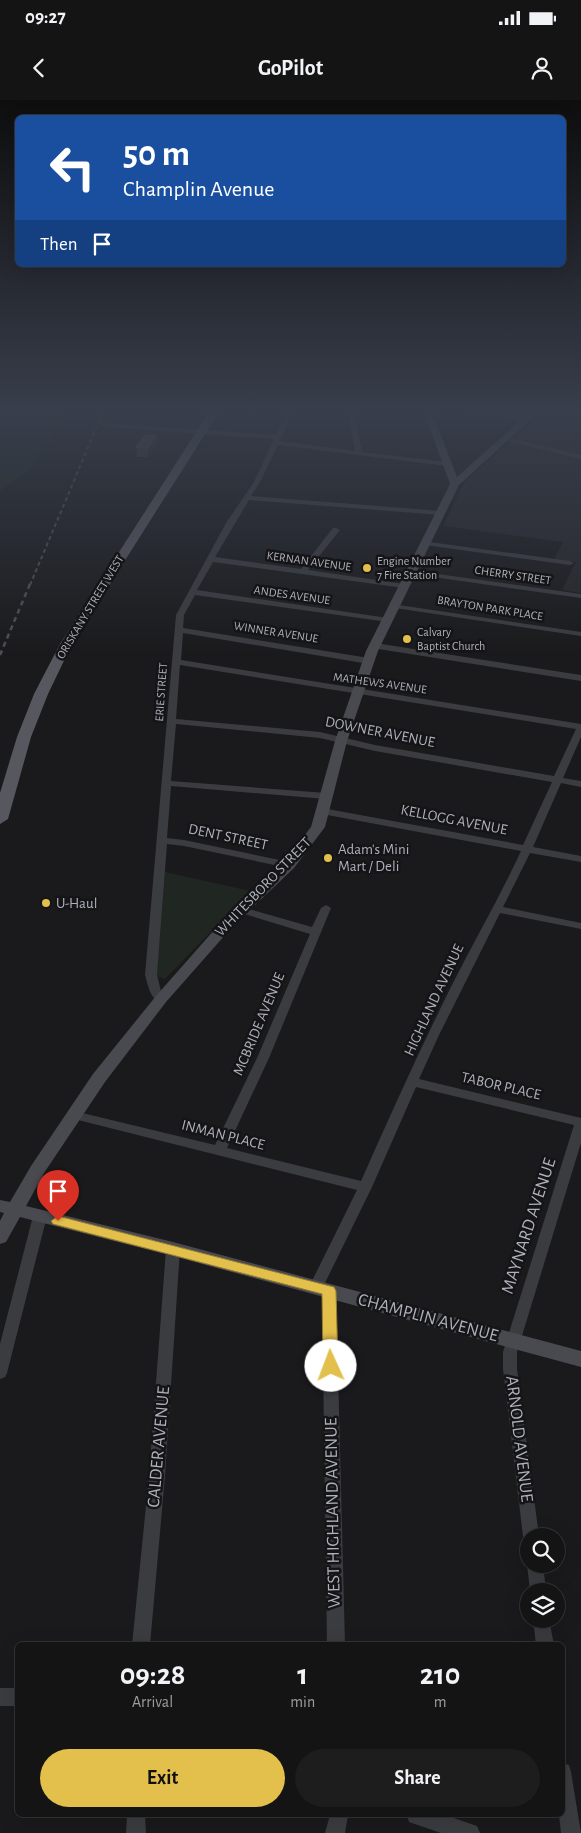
<!DOCTYPE html>
<style>
body{margin:0;font-family:"Alegreya Sans",sans-serif;background:#1d1d1e;color:#f1f3f6;height:100vh;display:flex;flex-direction:column;font-size:19px;white-space:nowrap}
*{box-sizing:border-box;margin:0}
p{font-size:16px;color:#9d9ea0}
.icon{flex:none;width:28px;height:28px;fill:none;stroke:currentColor;stroke-width:2;stroke-linecap:round;stroke-linejoin:round}
.map{position:relative;flex:1;overflow:hidden}
.side{position:absolute;left:15px;top:1542px;width:550px;height:175px;display:flex;flex-direction:column;background:#141415;border-radius:8px;box-shadow:0 5px 20px #0002,0 0 0 1px #333334}
.side>*{flex:none}
.banner{position:absolute;left:15px;top:15px;width:551px;height:152px;border-radius:8px;box-shadow:0 5px 20px #0002,0 0 0 1px #333334;background:#1a4fa0;color:#fff;overflow:hidden}
.tools{position:absolute;left:520px;top:1428px;display:grid;gap:10px}
.tools a{display:grid;place-items:center;width:45px;height:45px;border-radius:50%;background:#141415;box-shadow:0 5px 20px #0002,0 0 0 1px #333334;font-size:25px}
.pin{position:absolute;display:grid;place-items:center;width:42px;height:42px;color:#fff;margin:-51px -21px;border-radius:50% 50% 50% 0;rotate:-45deg;box-shadow:0 0 5px #0007}
.pin .icon{rotate:45deg}
.me{position:absolute;width:55px;margin:-28px;rotate:358deg;stroke-linejoin:round;filter:drop-shadow(0 0 4px #0008)}
.turn{display:flex;align-items:center;gap:18px;height:105px;padding:0 25px;font-size:22px}
.turn .icon{width:65px;height:65px;stroke-width:2.5}
.turn b{display:block;font-size:35px;line-height:42px}
.then{display:flex;align-items:center;height:48px;padding:0 25px;background:#0003;gap:10px;font-size:19px}
.eta{display:flex;justify-content:space-evenly;align-items:center;height:85px;text-align:center}
.eta b{font-size:30px;font-weight:700;line-height:35px}
.button{display:flex;gap:10px;margin-top:auto;padding:10px 25px}
.button a{flex:1;height:58px;border-radius:30px;background:#e3bf4b;color:#111;font-size:20px;font-weight:700;line-height:58px;text-align:center}
.button a+a{background:#1d1d1e;color:#f1f3f6}
.status{display:flex;justify-content:space-between;align-items:center;height:35px;padding:0 25px;background:#141415;direction:ltr}
.status svg{height:14px;fill:currentColor}
header{display:flex;justify-content:space-between;align-items:center;height:65px;padding:0 25px;background:#141415;font-size:22px;font-weight:700}
.map>svg:first-child{display:block}
</style>
<div class="status"><b>09:27</b><svg viewBox="0 0 49 12"><path d="M0 12V9h3v3zM5 12V6h3v6zM10 12V3h3v9zM15 12V0h3v12zM26 1h20v11H26zM47 4h2v5h-2z"/></svg></div>
<header><svg class="icon" aria-label="back" viewBox="0 0 24 24"><path d="M15 5l-7 7 7 7"/></svg>GoPilot<svg class="icon" aria-label="person" viewBox="0 0 24 24"><circle cx="12" cy="8" r="4"/><path d="M4 21q1-7 8-7t8 7"/></svg></header>
<div class="map">
<svg width="581" height="1733" viewBox="0 0 581 1733">
<rect width="100%" height="100%" fill="#1a1a1c"/>
<path fill="#262629" d="M544 312H581V493L562 490 576 462 554 459 563 442 443 426 465 381Z"/>
<path fill="#202722" d="M0 312H64L62 322 27 372 0 391Z
M165 772 250 791 165 879 157 876Z"/>
<g fill="none" stroke-linecap="round" stroke-linejoin="round">
<path fill="#3b3c40" fill-rule="evenodd" d="M287 312H293L279 341 355 351 348 312H354L362 352 447 362 450 364 447 366 278 345 260 382 251 396 441 411 445 413 441 415 249 400 215 457 301 469 333 428H336L340 430 308 470 404 484 408 486 404 488 213 462 197 490 388 518 392 520 388 522 195 495 184 515 183 528 369 558 373 561 369 564 183 533 181 560 581 624V637L563 678 581 681V687L561 683 533 747 581 756V762L530 753 503 807 581 823V829L500 813 439 935 419 979 581 1018V1043L517 1252V1269L539 1436H529V1442L525 1441 523 1436 503 1269V1252L574 1025 416 987 372 1087 323 1187 321 1191 316 1192 311 1191 309 1187 357 1090 74 1019 70 1018 68 1015 70 1012 74 1011 215 1045 257 958 310 834 238 812 237 810 242 807 312 827 321 808 326 805 331 808 269 958 227 1048 361 1081C390 1016 419 951 451 887 474 841 500 797 521 751L322 714 317 711 322 708 523 745 552 682 375 651 320 638 176 624 171 681 326 693 331 696 326 699 171 686 167 738 184 740 289 762 294 765 289 768 184 746 167 744 157 875 161 891 167 899 161 903C150 899 148 885 145 875L176 515 226 423 254 382 274 339 104 327 101 325 104 323 276 335ZM180 565 576 629 554 676 375 645 320 632 176 619Z
M463 312H482L528 317 531 319 528 321 466 314Z
M505 337 581 355V359L503 340 502 339Z
M422 441 570 461 574 463 570 465 425 445 421 443Z
M409 470 581 494V498L412 474H409Z
M392 504 581 532V536L395 508H392Z
M375 543 581 575V581L372 548 371 546Z
M40 1111 45 1113 47 1116 7 1273 5 1277 0 1279V1244L33 1116 35 1113Z
M173 1144 178 1145 180 1149 165 1376 150 1545H132L149 1376 166 1149 168 1145Z
M329 1186 334 1187 336 1191 345 1545H327L322 1191 324 1187Z
M529 1460V1464H543L546 1491H530L527 1464Z
M533 1519H549L554 1545H536Z
M0 1588H18V1606H0Z
M562 1663 569 1665 571 1672 581 1733H561L559 1715H562Z
M127 1715H145L146 1733H126Z
M330 1715H348L345 1733H325Z
M407 1715H445L477 1726 480 1733H441L409 1722Z"/>
<path fill="#494a50" fill-rule="evenodd" d="M424 312H432L457 377 530 312H539L459 385 378 551 347 641 325 727 294 768 233 826 166 902 105 982 44 1073 26 1106 173 1142 581 1251V1267L173 1156 20 1117 6 1142 0 1144V1121L4 1113 0 1112V1100L10 1102 31 1066 93 974 156 896 223 820 284 762 311 727 335 641 366 551 450 384Z"/>
<path fill="#57585f" fill-rule="evenodd" d="M209 312H219L72 544 48 594 31 637 8 719 0 724V693L17 637 34 594 60 544Z"/>
<path stroke="#4e4f55" stroke-width="2" stroke-dasharray="4 3" stroke-linecap="butt" d="M30 485 103 312"/>
<path stroke="#4e4f55" stroke-width="2.5" stroke-dasharray="5 4" stroke-linecap="butt" d="M0 555 30 484"/>
</g>
<path fill="#36363a" d="M156 336 157 345 148 357H137L136 347Z"/>
<path fill="#252528" d="M156 336 157 345 148 357V348Z"/>
<path fill="#434347" stroke="#545459" d="M145 335 156 336 148 348 136 347Z"/>
<linearGradient id="sky" x2="0" y2="1"><stop stop-color="#0e0e0f"/><stop offset="0.56" stop-color="#383e4b"/><stop offset="1" stop-color="#383e4b" stop-opacity="0"/></linearGradient>
<rect width="581" height="555" fill="url(#sky)"/>
<path fill="#e3bf4b" stroke="#947c31" d="M58 1116 334 1187 336 1191 338 1266 336 1270H326L323 1266 322 1194 53 1124 51 1121Z"/>
<g fill="#e3bf4b" stroke="#151517" stroke-width="2">
<circle cx="367" cy="468" r="5"/>
<circle cx="407" cy="539" r="5"/>
<circle cx="328" cy="758" r="5"/>
<circle cx="46" cy="803" r="5"/>
</g>
<g text-anchor="middle" dominant-baseline="central" stroke-width="5" stroke-linejoin="round" paint-order="stroke">
<g font-size="12" fill="#aeb0ba" stroke="#151517">
<text transform="translate(309 461) rotate(8)">KERNAN AVENUE</text>
<text transform="translate(513 475) rotate(8)">CHERRY STREET</text>
<text transform="translate(292 495) rotate(8)">ANDES AVENUE</text>
<text transform="translate(90 507) rotate(-59)">ORISKANY STREET WEST</text>
<text transform="translate(490 508) rotate(9)">BRAYTON PARK PLACE</text>
<text transform="translate(276 532) rotate(9)">WINNER AVENUE</text>
<text transform="translate(380 583) rotate(8)">MATHEWS AVENUE</text>
<text transform="translate(161 592) rotate(-86)">ERIE STREET</text>
</g>
<g font-size="12" fill="#aeb0ba" stroke="#151517" text-anchor="start">
<text x="377" y="461">Engine Number<tspan x="377" dy="14">7 Fire Station</tspan></text>
<text x="417" y="532">Calvary<tspan x="417" dy="14">Baptist Church</tspan></text>
</g>
<g font-size="15" fill="#aeb0ba" stroke="#151517">
<text transform="translate(380 632) rotate(11)">DOWNER AVENUE</text>
<text transform="translate(454 720) rotate(11)">KELLOGG AVENUE</text>
<text transform="translate(228 737) rotate(12)">DENT STREET</text>
<text transform="translate(263 787) rotate(-46)">WHITESBORO STREET</text>
<text transform="translate(434 900) rotate(-65)">HIGHLAND AVENUE</text>
<text transform="translate(259 924) rotate(-67)">MCBRIDE AVENUE</text>
<text transform="translate(501 986) rotate(13)">TABOR PLACE</text>
<text transform="translate(223 1035) rotate(14)">INMAN PLACE</text>
</g>
<g font-size="15" fill="#aeb0ba" stroke="#151517" text-anchor="start">
<text x="338" y="749">Adam's Mini<tspan x="338" dy="17">Mart / Deli</tspan></text>
<text x="56" y="803">U-Haul</text>
</g>
<g font-size="18" fill="#aeb0ba" stroke="#151517">
<text transform="translate(529 1126) rotate(-72)">MAYNARD AVENUE</text>
<text transform="translate(428 1218) rotate(15)">CHAMPLIN AVENUE</text>
<text transform="translate(519 1339) rotate(83)">ARNOLD AVENUE</text>
<text transform="translate(159 1347) rotate(-85)">CALDER AVENUE</text>
<text transform="translate(333 1413) rotate(-91)">WEST HIGHLAND AVENUE</text>
</g>
</g>
</svg>
<div class="tools">
<a><svg class="icon" aria-label="search" viewBox="0 0 24 24"><circle cx="10" cy="10" r="6"/><path d="M15 15l6 6"/></svg></a>
<a><svg class="icon" aria-label="layers" viewBox="0 0 24 24"><path d="M12 4l9 5-9 5-9-5zM3 14l9 5 9-5"/></svg></a>
</div>
<div class="pin" style="left:58px;top:1121px;background:#d93025"><svg class="icon" aria-label="arrive" viewBox="0 0 24 24"><path d="M6 21V4h12l-3 4 3 4H6"/></svg></div>
<svg class="me" style="left:331px;top:1266px" viewBox="-20 -20 40 40"><circle r="19" fill="#fff"/><path d="M0-13L10 11 0 6-10 11z" fill="#e3bf4b"/></svg>
<div class="banner">
<div class="turn"><svg class="icon" aria-label="left" viewBox="0 0 24 24"><path d="M17 20v-9H6M10 6l-5 5 5 5"/></svg><div><b>50 m</b>Champlin Avenue</div></div>
<div class="then">Then<svg class="icon" aria-label="arrive" viewBox="0 0 24 24"><path d="M6 21V4h12l-3 4 3 4H6"/></svg></div>
</div>
<section class="side">
<div class="eta">
<div><b>09:28</b><p>Arrival</p></div>
<div><b>1</b><p>min</p></div>
<div><b>210</b><p>m</p></div>
</div>
<div class="button"><a>Exit</a><a>Share</a></div>
</section>
</div>
